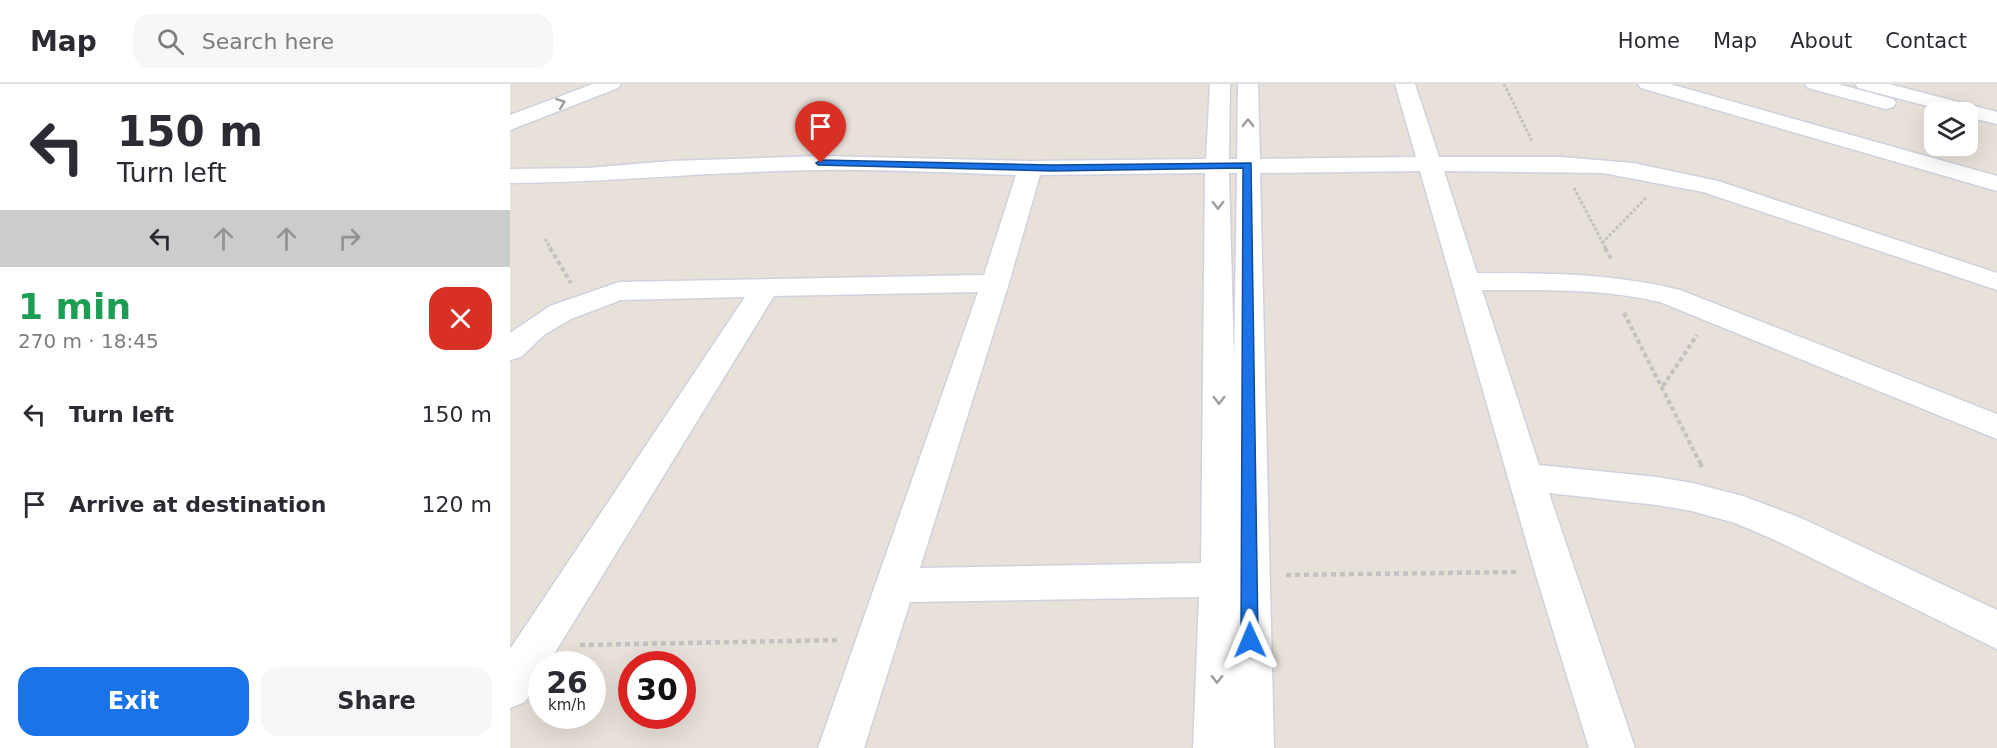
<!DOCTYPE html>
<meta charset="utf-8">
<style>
body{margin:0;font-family:"DejaVu Sans",sans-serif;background:#f7f7f7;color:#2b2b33;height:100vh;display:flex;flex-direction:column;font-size:22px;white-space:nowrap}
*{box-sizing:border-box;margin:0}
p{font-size:20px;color:#7c7c81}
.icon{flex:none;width:33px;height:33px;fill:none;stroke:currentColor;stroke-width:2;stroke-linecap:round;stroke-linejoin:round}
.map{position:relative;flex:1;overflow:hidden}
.details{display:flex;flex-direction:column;background:#fff;width:510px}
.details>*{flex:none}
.guide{background:#fff;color:#2b2b33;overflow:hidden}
.tools{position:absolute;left:1414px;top:18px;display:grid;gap:12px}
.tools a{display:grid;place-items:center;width:54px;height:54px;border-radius:12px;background:#fff;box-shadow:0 6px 24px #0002;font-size:30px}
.speed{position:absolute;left:18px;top:567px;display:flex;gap:12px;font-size:30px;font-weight:700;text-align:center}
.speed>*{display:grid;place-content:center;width:78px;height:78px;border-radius:50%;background:#fff;box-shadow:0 6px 24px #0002;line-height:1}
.speed small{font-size:15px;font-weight:400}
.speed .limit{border:9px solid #d22;background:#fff;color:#111}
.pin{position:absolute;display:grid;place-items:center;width:51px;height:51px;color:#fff;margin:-62px -26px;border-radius:50% 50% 50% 0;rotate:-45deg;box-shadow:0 0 6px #0007}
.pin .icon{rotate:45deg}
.me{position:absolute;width:66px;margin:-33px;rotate:359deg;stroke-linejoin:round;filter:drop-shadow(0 0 4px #0008)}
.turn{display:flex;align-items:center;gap:21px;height:126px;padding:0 18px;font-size:27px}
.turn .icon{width:78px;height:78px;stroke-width:2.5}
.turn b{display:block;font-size:42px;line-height:51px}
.lanes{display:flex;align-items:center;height:57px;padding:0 18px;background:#0003;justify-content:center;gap:30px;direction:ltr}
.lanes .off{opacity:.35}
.round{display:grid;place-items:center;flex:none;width:63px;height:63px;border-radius:18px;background:#f7f7f7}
.summary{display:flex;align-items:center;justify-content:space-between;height:102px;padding:0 18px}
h1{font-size:36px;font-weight:700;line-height:45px;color:#1e9e55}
.cta{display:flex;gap:12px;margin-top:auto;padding:12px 18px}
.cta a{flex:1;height:69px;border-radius:18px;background:#1a73e8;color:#fff;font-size:24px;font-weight:700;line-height:69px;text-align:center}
.cta a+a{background:#f7f7f7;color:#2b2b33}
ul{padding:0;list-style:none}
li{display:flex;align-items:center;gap:18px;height:90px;padding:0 18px}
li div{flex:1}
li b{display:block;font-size:22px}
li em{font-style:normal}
header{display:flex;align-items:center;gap:36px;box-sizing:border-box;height:84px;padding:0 30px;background:#fff;border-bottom:2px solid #e1e1e2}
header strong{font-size:28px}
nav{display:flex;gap:33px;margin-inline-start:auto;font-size:21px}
.search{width:420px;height:54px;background:#f7f7f7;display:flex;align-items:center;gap:15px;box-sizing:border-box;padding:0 21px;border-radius:18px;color:#7c7c81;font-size:22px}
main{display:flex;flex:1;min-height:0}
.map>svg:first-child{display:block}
</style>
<header>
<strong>Map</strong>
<div class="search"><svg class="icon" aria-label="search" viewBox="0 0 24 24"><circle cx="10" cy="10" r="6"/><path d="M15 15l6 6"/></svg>Search here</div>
<nav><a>Home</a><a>Map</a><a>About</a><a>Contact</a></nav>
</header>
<main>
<section class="details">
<div class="guide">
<div class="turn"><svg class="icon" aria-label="left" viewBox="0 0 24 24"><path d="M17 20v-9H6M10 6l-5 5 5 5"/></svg><div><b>150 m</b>Turn left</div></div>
<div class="lanes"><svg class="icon" aria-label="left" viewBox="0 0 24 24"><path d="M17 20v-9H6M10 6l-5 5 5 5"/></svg><svg class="icon off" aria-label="ahead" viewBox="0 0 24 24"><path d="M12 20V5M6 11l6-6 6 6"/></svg><svg class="icon off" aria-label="ahead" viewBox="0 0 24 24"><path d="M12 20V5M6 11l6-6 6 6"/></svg><svg class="icon off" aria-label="right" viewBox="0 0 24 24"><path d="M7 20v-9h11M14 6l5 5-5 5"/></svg></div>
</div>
<div class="summary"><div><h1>1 min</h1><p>270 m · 18:45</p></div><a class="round" style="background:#d93025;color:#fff"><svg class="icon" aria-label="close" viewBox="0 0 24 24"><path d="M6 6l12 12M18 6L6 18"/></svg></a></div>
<ul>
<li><svg class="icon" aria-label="left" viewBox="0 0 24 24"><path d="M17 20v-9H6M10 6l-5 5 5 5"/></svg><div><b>Turn left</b></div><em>150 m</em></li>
<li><svg class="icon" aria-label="arrive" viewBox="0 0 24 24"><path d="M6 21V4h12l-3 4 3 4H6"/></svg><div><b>Arrive at destination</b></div><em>120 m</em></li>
</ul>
<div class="cta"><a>Exit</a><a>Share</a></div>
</section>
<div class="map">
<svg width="1487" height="664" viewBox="0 0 1487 664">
<rect width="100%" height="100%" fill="#e8e1d9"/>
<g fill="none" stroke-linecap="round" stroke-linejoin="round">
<g stroke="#cfd2de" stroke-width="3">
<path id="minor" d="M83 0H111L108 4 0 46V31Z
M700 0H720L719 75H727L728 0H748L750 75 906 73 885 0H905L929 73H1051L1123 79 1208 97 1487 189V206L1193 108 1093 89 934 87 967 189C1036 189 1103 189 1170 206L1487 330V355L1150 218C1092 204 1032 206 972 206L1029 381 1147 393 1182 399 1233 412 1291 434 1487 526V565L1265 456 1225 439 1182 427 1147 421 1039 409 1125 664H1079L1025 488 910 87 750 89 764 664H683L689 513 400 518 354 664H308L468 208 264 212 38 580H32V591L15 618 0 624V565L235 213 111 216 61 235 34 251 11 273 0 276V249L40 222 109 198 474 191 506 91C441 89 375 85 310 86 206 87 103 98 0 99V85L78 84 161 77 311 72 520 77 696 75ZM695 89 691 479 410 484 499 199 530 91ZM719 89H727L724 276Z
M1128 0H1160L1487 92V107L1131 4Z
M1295 0H1328L1383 15 1386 19 1383 23 1376 25 1298 4Z
M1345 0H1379L1487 28V40L1458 33V28H1441L1348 4Z"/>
</g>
<path stroke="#c2c2c2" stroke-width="3" stroke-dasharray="3 2" stroke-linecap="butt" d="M994 0 1022 57
M1064 104 1096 165
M35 155 41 165
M1092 159 1136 114"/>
<path stroke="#c2c2c2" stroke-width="4" stroke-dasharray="4.5 3" stroke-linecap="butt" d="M40 164 61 199
M1095 164 1102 177
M1114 229 1191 381
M1153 302 1187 251"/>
<path stroke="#c2c2c2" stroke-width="4.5" stroke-dasharray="5 4" stroke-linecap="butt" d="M1190 380 1192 383
M776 491 1008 488
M70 561 329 556"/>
<use href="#minor" fill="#fff" fill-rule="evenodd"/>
</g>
<defs><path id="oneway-chevron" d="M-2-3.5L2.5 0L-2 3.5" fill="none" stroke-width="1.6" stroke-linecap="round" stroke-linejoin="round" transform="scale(1.5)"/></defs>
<g stroke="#9d9d9d">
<use href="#oneway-chevron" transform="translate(51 19) rotate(-21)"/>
<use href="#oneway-chevron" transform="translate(738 39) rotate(-90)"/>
<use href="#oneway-chevron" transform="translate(708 121) rotate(90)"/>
<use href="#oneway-chevron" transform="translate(709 316) rotate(90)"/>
<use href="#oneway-chevron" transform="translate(707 595) rotate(91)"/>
</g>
<path fill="#1a73e8" stroke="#114b97" stroke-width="1.5" d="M311 76 543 81 741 79 748 556 746 561 740 564 733 561 731 556 733 84 543 87 308 81 306 79Z"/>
</svg>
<div class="tools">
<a><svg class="icon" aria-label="layers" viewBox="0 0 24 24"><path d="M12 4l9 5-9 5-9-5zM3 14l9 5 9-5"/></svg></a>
</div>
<div class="speed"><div>26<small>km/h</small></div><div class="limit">30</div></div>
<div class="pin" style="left:311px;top:79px;background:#d93025"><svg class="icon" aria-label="arrive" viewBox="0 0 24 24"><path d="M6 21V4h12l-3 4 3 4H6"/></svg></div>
<svg class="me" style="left:740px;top:556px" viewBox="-20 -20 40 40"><path d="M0-17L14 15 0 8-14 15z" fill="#1a73e8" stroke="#fff" stroke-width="4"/></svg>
</div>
</main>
